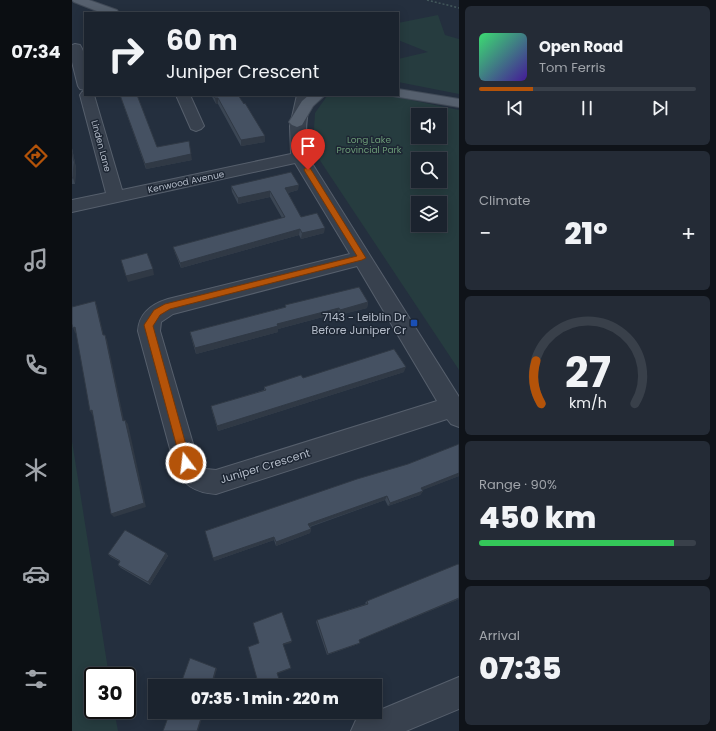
<!DOCTYPE html>
<html lang="en">
<head>
<meta charset="utf-8">
<style>
	body { margin:0; font-family:Poppins,sans-serif; background:#242b36; color:#f1f3f6; height:100vh; display:flex; flex-direction:column; font-size:15px; white-space:nowrap }
	* { box-sizing:border-box; margin:0 }
	p { font-size:13px; color:#a0a4aa }
	.icon { flex:none; width:22px; height:22px; fill:none; stroke:currentColor; stroke-width:2; stroke-linecap:round; stroke-linejoin:round }
	.map { position:relative; flex:1; overflow:hidden }
	.side { display:flex; flex-direction:column; gap:6px; padding:6px; background:#0f1319; width:257px }
	.side>* { flex:none }
	.banner { position:absolute; left:12px; top:12px; width:315px; height:84px; border-radius:0px; box-shadow:0 2px 10px #0003,0 0 0 1px #39404a; background:#1b232e; color:#f1f3f6; overflow:hidden }
	.tools { position:absolute; left:339px; top:108px; display:grid; gap:8px }
	.tools a { display:grid; place-items:center; width:36px; height:36px; border-radius:0px; background:#1b232e; box-shadow:0 2px 10px #0003,0 0 0 1px #39404a; font-size:20px }
	.speed { position:absolute; left:12px; top:667px; display:flex; gap:8px; font-size:20px; font-weight:700; text-align:center }
	.speed>* { display:grid; place-content:center; width:52px; height:52px; border-radius:50%; background:#1b232e; box-shadow:0 2px 10px #0003,0 0 0 1px #39404a; line-height:1 }
	.speed .limit { border:2px solid #111; border-radius:6px; background:#fff; color:#111 }
	.pin { position:absolute; display:grid; place-items:center; width:34px; height:34px; color:#fff; margin:-41px -17px; border-radius:50% 50% 50% 0; rotate:-45deg; box-shadow:0 0 4px #0007 }
	.pin .icon { rotate:45deg }
	.me { position:absolute; width:44px; margin:-22px; rotate:345deg; stroke-linejoin:round; filter:drop-shadow(0 0 3px #0008) }
	.turn { display:flex; align-items:center; gap:14px; height:84px; padding:0 16px; font-size:18px }
	.turn .icon { width:52px; height:52px; stroke-width:2.5 }
	.turn b { display:block; font-size:28px; line-height:34px }
	.big { font-size:30px; font-weight:800; line-height:1.1 }
	.side .card { flex:1; display:flex; flex-direction:column; justify-content:center; gap:6px; min-width:0; padding:0 14px; border-radius:6px; background:#242b36 }
	.side .dial { align-items:center; gap:0 }
	.dial svg { height:104px; overflow:visible; fill:none; stroke:#39404a; stroke-width:7; stroke-linecap:round; text-anchor:middle }
	.dial text { fill:#f1f3f6; stroke:none }
	.song { display:flex; align-items:center; gap:12px }
	.cover { width:48px; height:48px; border-radius:6px; background:linear-gradient(135deg,hsl(140 70% 55%),hsl(260 70% 35%)) }
	.played { height:4px; border-radius:2px; background:linear-gradient(90deg,#b45309 25%,#39404a 25%) }
	.keys { display:flex; justify-content:space-around; direction:ltr }
	.heat { display:flex; justify-content:space-between; align-items:center; font-size:22px; direction:ltr }
	.charge { height:6px; border-radius:3px; background:linear-gradient(90deg,#34c759 90%,#39404a 0) }
	.trip { position:absolute; left:76px; top:679px; width:234px; height:40px; border-radius:0px; background:#1b232e; box-shadow:0 2px 10px #0003,0 0 0 1px #39404a; font-weight:800; line-height:40px; text-align:center }
	main { display:flex; flex:1; min-height:0 }
	.menu { display:flex; flex-direction:column; width:72px; justify-content:space-around; align-items:center; background:#0b0e12; color:#a0a4aa }
	.menu .icon { width:28px; height:28px }
	.menu .on { color:#b45309 }
	.menu b { font-size:18px; color:#f1f3f6 }
	.map>svg:first-child { display:block }
	.green { fill:#263c3f; fill-rule:evenodd }
	.lines { fill:none; stroke-linecap:round; stroke-linejoin:round }
	.minor-casing { stroke:#565f6c; stroke-width:2 }
	.major-casing { stroke:#414a57; stroke-width:2 }
	.path { stroke:#44595c; stroke-width:1.5; stroke-dasharray:2 2; stroke-linecap:butt }
	.minor { fill:#38414e; fill-rule:evenodd }
	.major { fill:#56606e; fill-rule:evenodd }
	.wall { fill:#3b4654 }
	.shaded-wall { fill:#303945 }
	.building { fill:#455162; stroke:#303945 }
	.route { fill:#b45309; stroke:#753606 }
	.transit-dot { fill:#1a4fb4; stroke:#1d2633; stroke-width:1.5 }
	.labels { text-anchor:middle; stroke-width:3; stroke-linejoin:round; paint-order:stroke }
	.far-park-label { font-size:9px; fill:#6b9a76; stroke:#1d2633 }
	.far-street-label { font-size:9px; fill:#b4bcc9; stroke:#1d2633 }
	.poi-label { font-size:11px; fill:#b4bcc9; stroke:#1d2633; text-anchor:end }
	.street-label { font-size:11px; fill:#b4bcc9; stroke:#1d2633 }
</style>
</head>
<body>
<main>
<nav class="menu">
<b>07:34</b>
<svg class="icon on" aria-label="directions" viewBox="0 0 24 24"><path d="M12 3l9 9-9 9-9-9zM9 14v-3h6M13 9l2 2-2 2"/></svg>
<svg class="icon" aria-label="music" viewBox="0 0 24 24"><path d="M9 18V5l10-2v13"/><circle cx="6" cy="18" r="3"/><circle cx="16" cy="16" r="3"/></svg>
<svg class="icon" aria-label="phone" viewBox="0 0 24 24"><path d="M5 4h4l2 5-3 2q2 4 5 5l2-3 5 2v4C11 20 4 13 5 4z"/></svg>
<svg class="icon" aria-label="climate" viewBox="0 0 24 24"><path d="M12 3v18M4 7l16 10M4 17L20 7"/></svg>
<svg class="icon" aria-label="car" viewBox="0 0 24 24"><path d="M5 17H2v-5l4-1 3-4h7l3 4 3 1v5h-3M9 17h6M6 11h13"/><circle cx="7" cy="17" r="2"/><circle cx="17" cy="17" r="2"/></svg>
<svg class="icon" aria-label="filters" viewBox="0 0 24 24"><path d="M4 7h16M4 17h16"/><circle cx="9" cy="7" r="2"/><circle cx="15" cy="17" r="2"/></svg>
</nav>
<div class="map">
<svg width="387" height="731" viewBox="0 0 387 731">
	<rect width="100%" height="100%" fill="#242f3e"/>
	<path class="green" d="M366 15 373 35 387 39V94L326 82V59L356 52 326 40V23Z
		M258 95H315L387 110V370L245 156 241 145 243 113 255 96ZM346 115H368V137H346ZM346 159H368V181H346ZM346 203H368V225H346Z
		M0 441 37 676H21V710H42L46 731H0Z"/>
	<g class="lines">
		<defs>
			<path id="minor" d="M3 44 8 45C16 57 13 76 13 90L8 89 6 86 0 62V45Z
				M13 91V95H22L50 190 219 154 218 126 225 95H239C234 116 232 135 236 157L387 397V427L379 424 375 419 144 494C125 493 110 485 103 467L66 331C67 313 80 304 96 299L278 254 223 163 0 212V200L34 193 8 95 10 92ZM285 266 365 401 144 470 134 469 126 461 88 331 89 322 101 314Z
				M104 95H118L132 126 129 129 124 131 119 129Z
				M387 677V709L334 731H279L284 720Z"/>
			<path id="major" d="M0 0H17L45 10 47 13H30L2 2Z
				M326 89 387 99V107L321 96 320 95H326Z
				M237 95H253L241 106 230 125 225 127 220 125 217 122 230 101Z"/>
		</defs>
		<use href="#minor" class="minor-casing"/>
		<use href="#major" class="major-casing"/>
		<path class="path" d="M355 0 387 8"/>
		<use href="#minor" class="minor"/>
		<use href="#major" class="major"/>
	</g>
	<path class="wall" d="M48 95H65L85 147 120 160 74 169Z
		M139 95H166L193 142 169 146 146 104H144Z
		M0 148 4 168 3 184H0Z
		M159 186 226 190 216 193 229 217 252 233 229 239 227 235 109 268 103 253 101 247 210 218 198 197 166 204 160 192Z
		M296 302 295 308 267 315 266 313 206 329V332L124 354 119 337 118 332 213 307V305Z
		M332 372 146 431 140 411 139 406 192 390V387L231 378Z
		M387 444V476L350 490 351 491 348 495 316 506 313 500 238 527 239 529 238 533 204 546 202 540 142 561 336 464Z
		M94 553 96 556 78 585 49 568 46 565 48 562 39 557 36 554Z
		M387 599 287 640 286 644 255 655 244 622 245 620 294 604 293 603 295 601Z"/>
	<path class="shaded-wall" d="M143 98H146V104H144Z
		M193 136V142L169 146V140Z
		M0 148 4 168 3 184 1 178Z
		M119 154 120 160 74 169 73 164Z
		M227 185 226 190 212 194 213 188Z
		M198 191V197L166 204V198Z
		M253 228 252 233 229 239 230 233Z
		M228 229 227 235 109 268 108 263Z
		M81 269 82 275 56 282 54 276Z
		M23 301 25 306 33 341 31 335Z
		M296 302 295 308 267 315 268 310Z
		M267 308 266 313 206 329V332L124 354 123 348 205 324Z
		M3 327 6 333H3L1 328Z
		M33 335 35 340 53 425 51 421Z
		M334 367 332 372 146 431 145 426Z
		M20 410 23 415 21 416 18 411Z
		M53 420 56 424 74 507 42 517 39 514Z
		M387 473V476L346 492 349 488Z
		M351 491 348 495 316 506 318 503Z
		M315 496 313 500 236 527V524Z
		M239 529 238 533 204 546V542Z
		M202 537V540L142 561 141 558Z
		M94 553 96 556 78 585 76 582Z
		M387 598V599L285 641 287 640Z
		M220 641 219 643 211 645V644Z
		M288 643 286 644 255 655 256 654Z
		M144 668 145 669 140 686H139Z
		M219 668 218 669 205 674V673Z
		M207 679V680L192 686H190Z
		M131 712H132L126 731H125Z"/>
	<path class="building" d="M48 95H65L85 147 117 141 119 154 73 164Z
		M141 95H166L172 104 173 103 193 136 169 140 146 98H143Z
		M0 152 2 162 1 178H0Z
		M219 172 227 185 213 188 229 217 245 213 253 228 230 233 228 229 108 263 101 247 213 217 198 191 166 198 159 186Z
		M75 253 81 269 54 276 49 260Z
		M287 287 296 302 268 310 267 308 205 324 206 326 123 348 118 332 214 307 213 305Z
		M23 301 31 335H33L51 421 53 420 72 503 39 514 20 410 18 411 3 327 1 328 0 324V307Z
		M322 349 334 367 145 426 139 406 194 390 192 387 229 375 231 378Z
		M387 444V473L349 488 351 491 318 503 315 496 236 524 239 529 204 542 202 537 141 558 133 531 285 479 336 464Z
		M53 530 94 553 76 582 46 565 48 561 36 554Z
		M386 564 387 565V598L287 640 288 643 256 654 245 620 296 604 295 601Z
		M210 612 220 641 211 644 219 668 205 673 207 679 190 686H187L176 647 187 643 181 623Z
		M118 658 144 668 139 686H108Z
		M98 712 99 713 100 712H131L125 731H91Z"/>
	<path class="route" d="M233 168H238L294 258 290 260 98 309 88 315 81 326 119 463 117 466 114 468 110 466 72 325 82 310 93 304 285 256 232 170Z"/>
	<rect class="transit-dot" x="338" y="319" width="8" height="8" rx="2"/>
	<g class="labels">
		<g class="far-park-label">
			<text x="297" y="143">Long Lake<tspan x="297" dy="10">Provincial Park</tspan></text>
		</g>
		<g class="far-street-label">
			<text transform="translate(29 146) rotate(75)" y="3">Linden Lane</text>
			<text transform="translate(114 182) rotate(-12)" y="3">Kenwood Avenue</text>
		</g>
		<g class="poi-label">
			<text x="334" y="321">7143 - Leiblin Dr<tspan x="334" dy="13">Before Juniper Cr</tspan></text>
		</g>
		<g class="street-label">
			<text transform="translate(193 466) rotate(-17)" y="4">Juniper Crescent</text>
		</g>
	</g>
</svg>
<div class="tools">
<a><svg class="icon" aria-label="sound" viewBox="0 0 24 24"><path d="M4 9h4l5-4v14l-5-4H4zM17 9q2 3 0 6"/></svg></a>
<a><svg class="icon" aria-label="search" viewBox="0 0 24 24"><circle cx="10" cy="10" r="6"/><path d="M15 15l6 6"/></svg></a>
<a><svg class="icon" aria-label="layers" viewBox="0 0 24 24"><path d="M12 4l9 5-9 5-9-5zM3 14l9 5 9-5"/></svg></a>
</div>
<div class="speed"><div class="limit">30</div></div>
<div class="pin" style="left:236px;top:170px;background:#d93025"><svg class="icon" aria-label="arrive" viewBox="0 0 24 24"><path d="M6 21V4h12l-3 4 3 4H6"/></svg></div>
<svg class="me" style="left:114px;top:463px" viewBox="-20 -20 40 40"><circle r="17" fill="#b45309" stroke="#fff" stroke-width="3"/><path d="M0-11L8 9 0 5-8 9z" fill="#fff"/></svg>
<div class="trip">07:35 · 1 min · 220 m</div>
<div class="banner">
<div class="turn"><svg class="icon" aria-label="right" viewBox="0 0 24 24"><path d="M7 20v-9h11M14 6l5 5-5 5"/></svg><div><b>60 m</b>Juniper Crescent</div></div>
</div>
</div>
<section class="side">
<div class="card">
<div class="song"><i class="cover"></i><div><b>Open Road</b><p>Tom Ferris</p></div></div>
<div class="played"></div>
<div class="keys"><svg class="icon" aria-label="previous" viewBox="0 0 24 24"><path d="M18 5L8 12l10 7zM5 5v14"/></svg><svg class="icon" aria-label="pause" viewBox="0 0 24 24"><path d="M8 5v14M16 5v14"/></svg><svg class="icon" aria-label="next" viewBox="0 0 24 24"><path d="M6 5l10 7-10 7zM19 5v14"/></svg></div>
</div>
<div class="card"><p>Climate</p>
<div class="heat"><a>−</a><b class="big">21°</b><a>+</a></div>
</div>
<div class="card dial"><svg viewBox="0 0 100 80">
<path d="M14 69A42 42 0 1 1 86 69"/>
<path d="M14 69A42 42 0 0 1 10 36" stroke="#b45309"/>
<text x="50" y="56" font-size="32" font-weight="700">27</text>
<text x="50" y="72" font-size="11">km/h</text>
</svg></div>
<div class="card"><p>Range · 90%</p><b class="big">450 km</b><div class="charge"></div></div>
<div class="card"><p>Arrival</p><b class="big">07:35</b></div>
</section>
</main>
</body>
</html>
